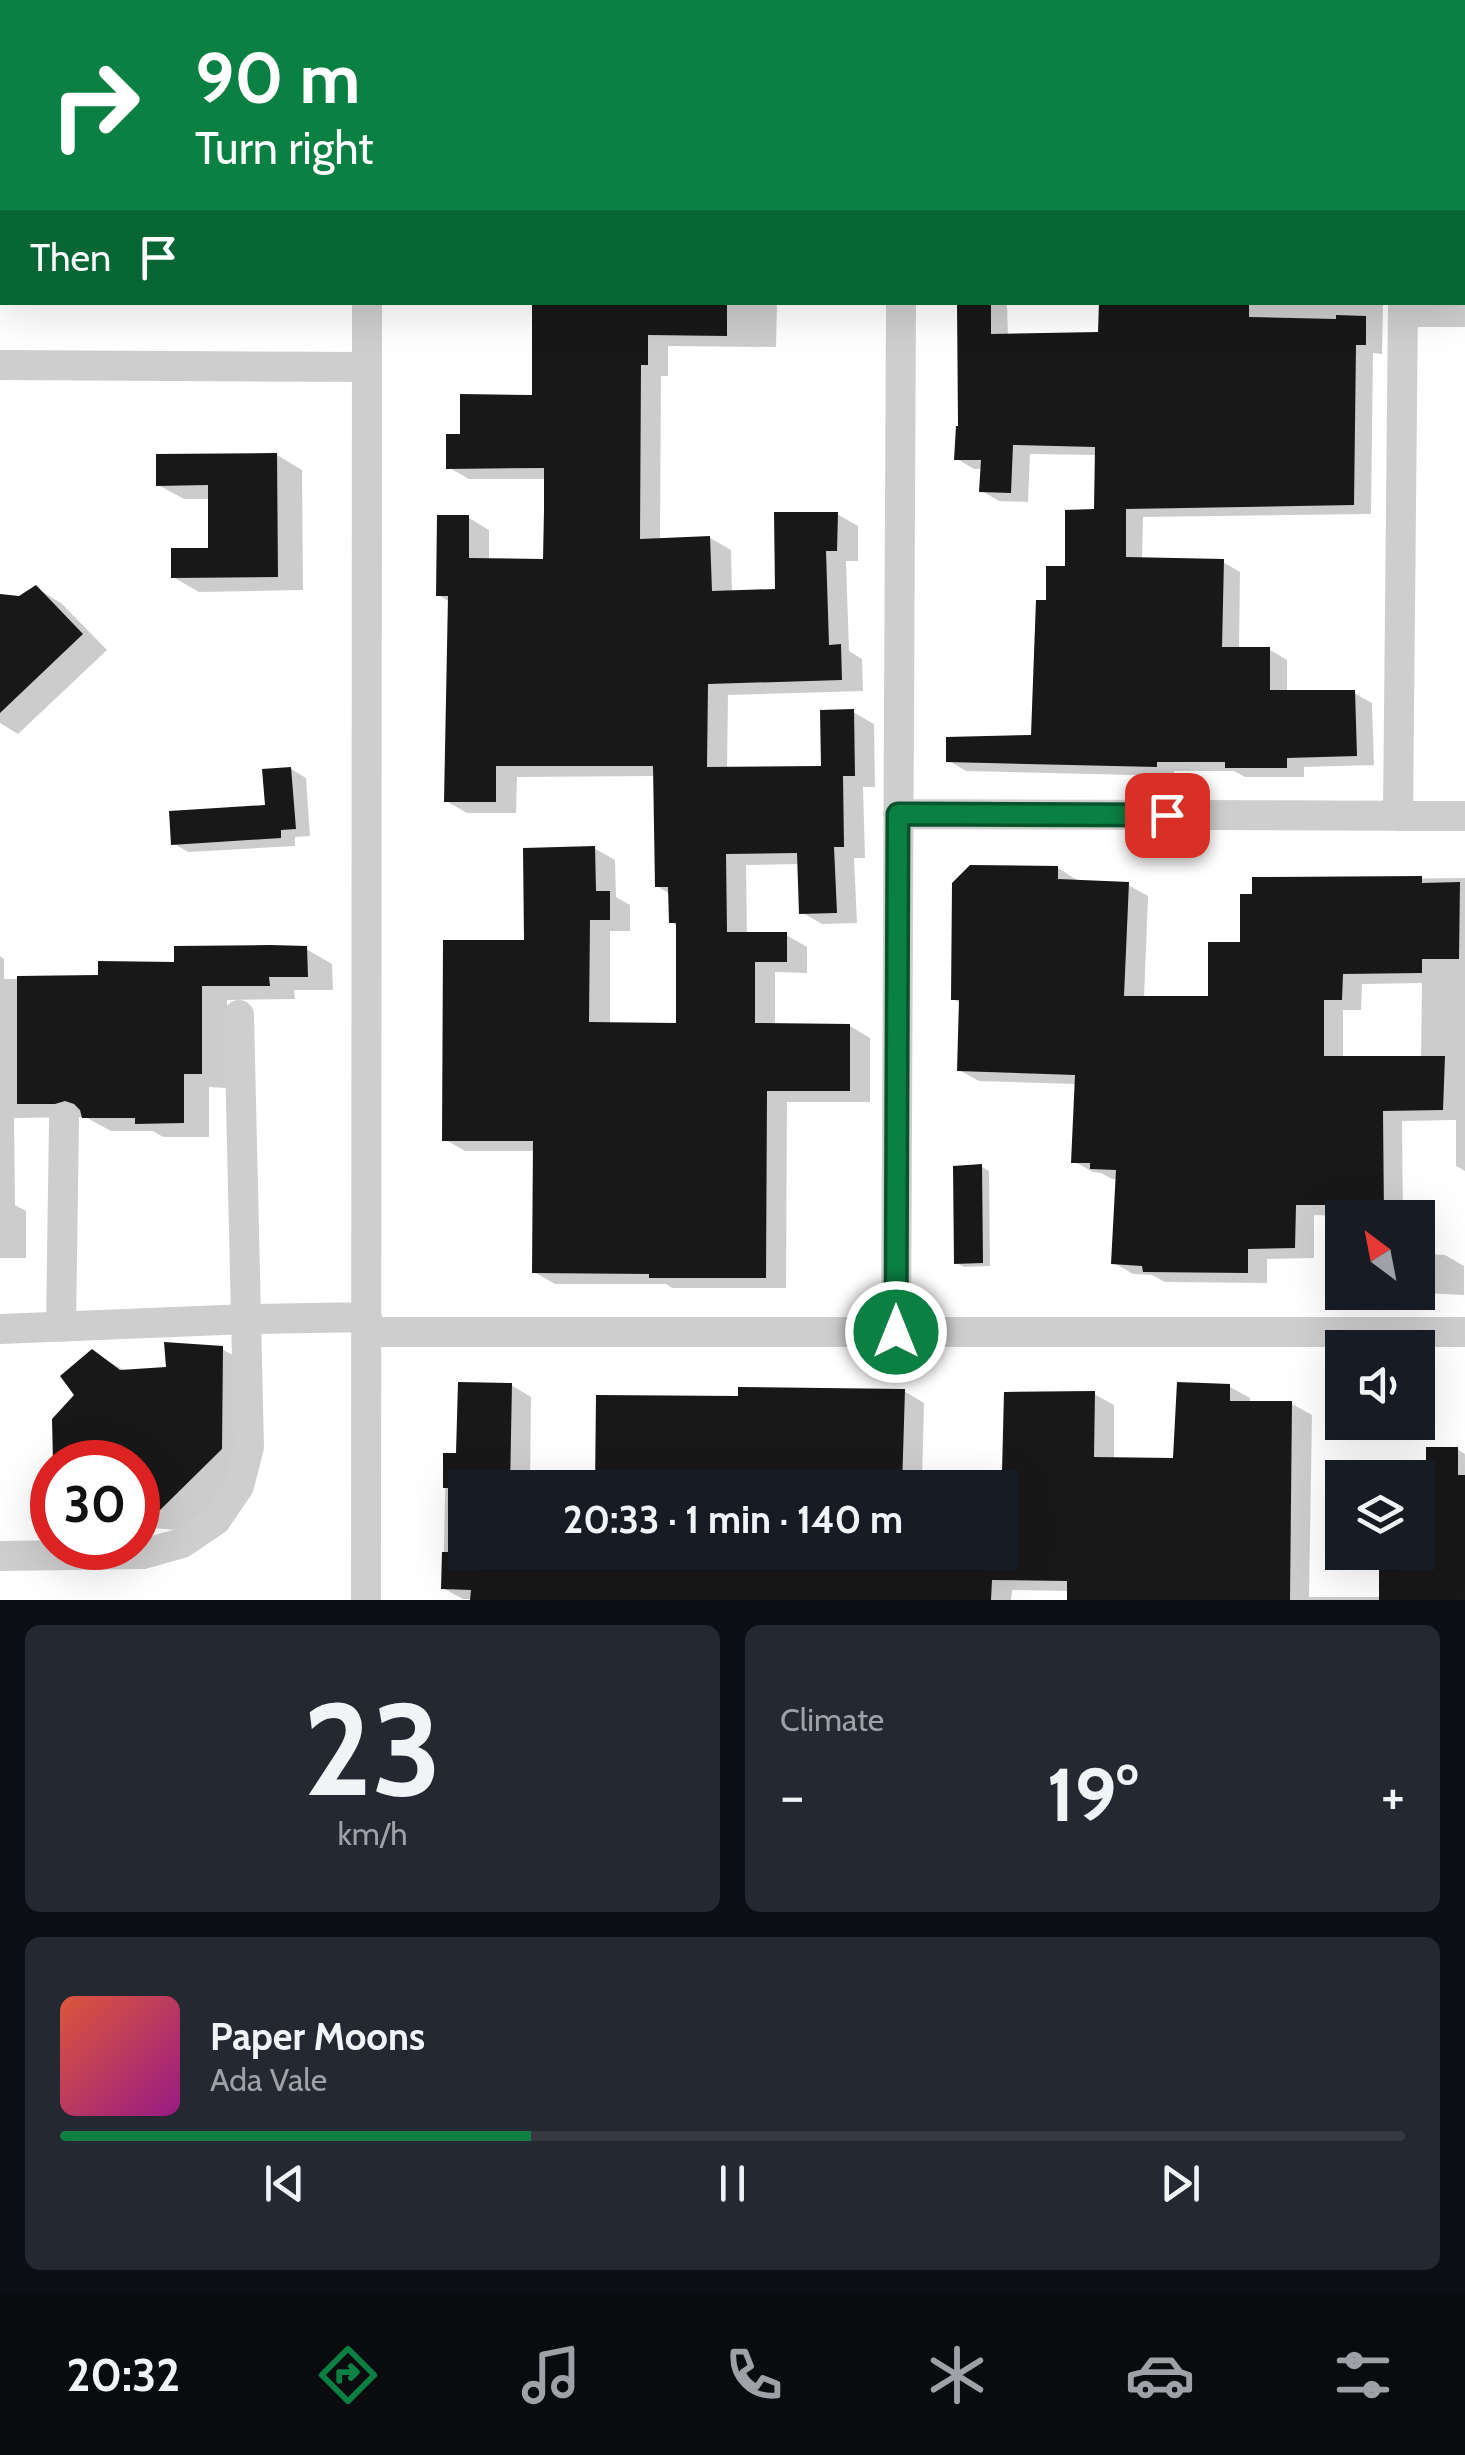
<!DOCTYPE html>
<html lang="en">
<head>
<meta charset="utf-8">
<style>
	body { margin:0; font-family:Cabin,sans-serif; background:#242831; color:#f1f3f6; height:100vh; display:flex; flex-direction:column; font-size:38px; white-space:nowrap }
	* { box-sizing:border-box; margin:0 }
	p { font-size:32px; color:#9ea1a6 }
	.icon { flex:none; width:55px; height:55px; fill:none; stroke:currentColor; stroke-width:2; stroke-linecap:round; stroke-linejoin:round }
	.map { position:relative; height:1600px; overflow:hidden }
	.side { display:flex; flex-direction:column; gap:25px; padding:25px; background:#0d0f14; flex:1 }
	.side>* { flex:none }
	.top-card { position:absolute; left:0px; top:0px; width:1465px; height:305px; box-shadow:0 10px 40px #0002; background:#0b8043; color:#fff; overflow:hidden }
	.needle { width:65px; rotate:328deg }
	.controls { position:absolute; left:1325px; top:1200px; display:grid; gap:20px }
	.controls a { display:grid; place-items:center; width:110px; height:110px; border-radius:0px; background:#171b24; box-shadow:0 10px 40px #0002; font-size:50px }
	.speed { position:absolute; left:30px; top:1440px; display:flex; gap:20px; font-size:50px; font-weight:700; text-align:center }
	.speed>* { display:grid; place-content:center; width:130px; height:130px; border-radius:50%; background:#171b24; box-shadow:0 10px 40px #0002; line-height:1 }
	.speed .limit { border:15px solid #d22; background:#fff; color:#111 }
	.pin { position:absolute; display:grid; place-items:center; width:85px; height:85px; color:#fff; margin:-42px; border-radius:20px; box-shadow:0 5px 15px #0006 }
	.me { position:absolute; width:110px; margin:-55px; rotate:0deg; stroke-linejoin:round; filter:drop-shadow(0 0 8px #0008) }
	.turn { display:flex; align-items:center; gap:35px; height:210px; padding:0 30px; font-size:45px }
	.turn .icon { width:130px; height:130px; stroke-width:2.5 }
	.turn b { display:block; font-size:70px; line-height:85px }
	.then { display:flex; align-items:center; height:95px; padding:0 30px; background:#0003; gap:20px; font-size:38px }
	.big { font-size:75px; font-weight:800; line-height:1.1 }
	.side .widget { flex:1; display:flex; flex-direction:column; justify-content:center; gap:15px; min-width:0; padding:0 35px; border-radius:15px; background:#242831 }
	.side .dial { align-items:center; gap:0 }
	.dial b { font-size:130px; line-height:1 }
	.song { display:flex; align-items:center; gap:30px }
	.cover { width:120px; height:120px; border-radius:15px; background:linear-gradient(135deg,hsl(10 70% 55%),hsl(310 70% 35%)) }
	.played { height:10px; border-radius:5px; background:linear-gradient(90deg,#0b8043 35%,#363941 35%) }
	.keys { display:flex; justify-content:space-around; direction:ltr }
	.heat { display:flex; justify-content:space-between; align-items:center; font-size:55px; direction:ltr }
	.side .tiles { flex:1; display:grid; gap:25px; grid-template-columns:1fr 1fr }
	.widget:last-child { grid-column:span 2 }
	.trip { position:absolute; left:448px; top:1470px; width:570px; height:100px; border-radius:0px; background:#171b24; box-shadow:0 10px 40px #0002; font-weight:800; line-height:100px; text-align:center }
	.tab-bar { display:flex; height:160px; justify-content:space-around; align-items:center; background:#090b0e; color:#9ea1a6 }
	.tab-bar .icon { width:70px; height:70px }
	.tab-bar .on { color:#0b8043 }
	.tab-bar b { font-size:45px; color:#f1f3f6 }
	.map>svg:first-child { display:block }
	.shadow { fill:#0003; fill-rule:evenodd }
	.building { fill:#181818 }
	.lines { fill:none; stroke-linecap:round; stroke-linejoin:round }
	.minor { stroke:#cecece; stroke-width:30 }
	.route-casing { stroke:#07532c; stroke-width:25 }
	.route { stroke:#0b8043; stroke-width:18 }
</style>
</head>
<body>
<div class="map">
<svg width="1465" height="1600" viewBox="0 0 1465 1600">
	<rect width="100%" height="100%" fill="#fff"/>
	<path class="shadow" d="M30 0H74L77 2H28Z
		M131 0H326V2H134Z
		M445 0H861V2H444Z
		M1116 0H1293V2H1116Z
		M2 25V216H0V27Z
		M535 302H806L777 304 776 347 668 346V376H661L660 540 710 538 731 550 732 593 777 592 837 514 858 526V561H846L849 651 862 659 863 691 728 695 727 770 823 768 853 712 874 724 875 787H863L865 858H854L857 923 822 924 801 912 800 864 746 865 747 935H786L807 947V973L775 972V1026H850L870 1038V1102H787L786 1288H672L666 1284H555L534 1272 535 1151H465L444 1139 527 943 594 848 615 860 616 897 630 905V931H610V1025L678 1026V926L671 922 670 894 657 886 656 776 517 777 516 813H467L446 801 450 602 439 595 469 518 489 530V561L546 562V479H469L448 467 462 437 534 398Z
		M959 302H1003L1007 306 1008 336 1101 335V302H1383L1382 354 1373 353 1371 514 1143 517 1142 560 1223 562 1240 572 1239 650H1270L1287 660V692L1354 693 1372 703 1374 765 1304 767V777H1245L1234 771H1174V776L966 771 949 761 1034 738 1049 602 1096 512 1097 455 1030 454 1028 502 999 501 982 491 983 469H974L957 459 961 428Z
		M277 455 302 470 303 590 199 592 173 577 211 550V499H184L158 485Z
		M36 588 61 603 107 650 18 734 0 723V597L20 599Z
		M291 769 306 778 310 836 295 837V846L188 852 173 843 268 808Z
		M1058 868 1077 880V883L1128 885 1148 896 1144 998H1210L1242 945 1255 897 1254 880 1465 878V1171L1456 1166V1120L1402 1121 1403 1218 1314 1215V1258L1267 1259V1283L1165 1282 1152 1275 1133 1274 1114 1263 1118 1179H1112L1101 1173 1093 1172 1073 1161 1077 1084 979 1081 959 1070 962 1004 953 999ZM1422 983 1421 1059H1343V1010H1361L1362 984Z
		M306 949 332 964 333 990H294L295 999 227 1000V1088L209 1087V1137H163L153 1131H111L85 1117 14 1118 15 1205 26 1211V1258H0V956L4 959V979L101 978 177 964Z
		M982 1167 989 1171 990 1266 964 1267 956 1263Z
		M1418 1224 1429 1231V1254L1445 1255 1464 1266V1295L1403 1292H1418Z
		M222 1349 256 1368 255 1469 191 1531 138 1527V1462H55L54 1420 77 1395 93 1352 127 1372 168 1370Z
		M511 1385 531 1397 530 1488H465V1552H556V1571L596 1572V1552H1000V1488H597L741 1399 904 1391 924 1403 922 1482H1004L1094 1394 1114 1405V1460H1175L1230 1387 1250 1398V1403L1292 1404 1312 1415 1309 1597H1381L1418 1552V1488L1428 1489 1457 1449 1465 1454V1600H1069V1591L1012 1590 1011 1600 463 1599 443 1588 446 1455H459Z"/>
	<path class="building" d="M532 302H727V336L648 335V365H641L640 539 710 536 712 591 775 589 774 512H838L837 551H826L829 645 841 644 842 680 708 684 707 767 821 766 820 710 854 709 855 776H843L844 847H834L837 913 799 914 797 853 726 854 727 932H787V962H755V1023L850 1024V1091H767L766 1278H649V1274L532 1273 533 1141H442L443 940H524L523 848 595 846 596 891H610V920H590L589 1022 676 1023V923H669L668 887H655L653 766H496V802H444L448 596H436L437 515H469V558L543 559 544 510V468L446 469V434H460V394L532 395Z
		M957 302H991V334L1098 332 1099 302H1249V317L1336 319V315L1366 316V345H1356L1354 505 1126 509V557L1224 559 1222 647H1270V690H1355L1357 756 1287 758V768H1225V762H1157V767L946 762V737L1031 735 1036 600H1046V566H1065V510L1094 509 1095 447 1013 445 1011 493 979 492 981 460H954L956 426H958Z
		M277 453 278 577 171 578V548H208V485L156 486V454Z
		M36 585 83 634 0 713V594L19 596Z
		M291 767 296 829 281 830V838L171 845 169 811 265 805 262 769Z
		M970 865 1058 866V879L1129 882 1124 996H1208V942H1240V894H1252V877L1422 876V883L1460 882 1459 959H1422V973L1343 974 1342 1000H1324V1056H1445L1443 1110 1383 1111 1384 1218H1354V1205H1296L1295 1248 1248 1249V1273L1143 1272 1142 1266 1111 1264 1116 1170 1090 1169V1163H1071L1075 1075 957 1071 959 1000H951L952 883Z
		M270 945 307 946 308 977H269L270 986H202V1074H184V1123L135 1124V1118H82L80 1110 74 1104 65 1101 55 1104H17V976L98 975V961L174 962V946Z
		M982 1164 983 1263 954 1264 953 1166Z
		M164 1342 223 1346 222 1449 157 1513 138 1512V1462H53L52 1419 74 1395 60 1376 92 1349 120 1370 166 1367Z
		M458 1382 512 1383 510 1488H443V1453H456Z
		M1177 1382 1230 1384V1401H1292L1290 1600H1067V1581L992 1580 991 1600H470L471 1590 441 1589 442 1552H536V1568L594 1569V1552H888L889 1561 941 1562V1552H1000L1004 1392 1095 1391 1094 1457 1173 1458Z
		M738 1387 905 1389 902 1488H595L596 1395 738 1396Z
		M1426 1447H1458V1475H1465V1600H1379V1552H1418V1486H1426Z"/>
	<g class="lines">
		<path class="minor" d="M366 0V2
			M1402 0V2
			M903 2V0
			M1403 312H1465
			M0 365 367 367
			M898 814 1465 816
			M1398 816 1403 302
			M61 1327 64 1120
			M0 1329 248 1319 367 1317
			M367 1332H1465
			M896 1332 901 302
			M0 1556 143 1554 182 1543 216 1520 239 1486 249 1447 239 1015
			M366 1600 367 302"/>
	</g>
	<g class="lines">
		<defs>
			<path id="route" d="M896 1332 898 814 1167 815"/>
		</defs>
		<use href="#route" class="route-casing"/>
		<use href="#route" class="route"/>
	</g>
</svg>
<div class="controls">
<a><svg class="needle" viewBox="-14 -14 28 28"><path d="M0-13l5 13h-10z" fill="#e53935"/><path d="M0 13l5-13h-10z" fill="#9ea1a6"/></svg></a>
<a><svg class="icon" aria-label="sound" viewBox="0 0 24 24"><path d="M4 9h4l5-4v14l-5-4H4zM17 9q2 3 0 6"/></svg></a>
<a><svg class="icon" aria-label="layers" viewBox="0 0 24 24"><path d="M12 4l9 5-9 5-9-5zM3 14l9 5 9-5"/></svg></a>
</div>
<div class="speed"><div class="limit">30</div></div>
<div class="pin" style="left:1167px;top:815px;background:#d93025"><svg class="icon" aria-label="arrive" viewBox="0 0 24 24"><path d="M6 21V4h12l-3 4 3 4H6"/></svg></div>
<svg class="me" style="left:896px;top:1332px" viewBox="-20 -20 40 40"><circle r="17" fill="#0b8043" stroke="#fff" stroke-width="3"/><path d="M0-11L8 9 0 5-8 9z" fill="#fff"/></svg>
<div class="trip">20:33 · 1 min · 140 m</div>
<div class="top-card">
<div class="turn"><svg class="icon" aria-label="right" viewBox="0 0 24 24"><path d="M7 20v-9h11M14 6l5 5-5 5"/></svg><div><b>90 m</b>Turn right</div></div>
<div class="then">Then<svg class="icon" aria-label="arrive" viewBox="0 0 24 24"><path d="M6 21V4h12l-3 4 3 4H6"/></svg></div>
</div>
</div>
<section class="side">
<div class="tiles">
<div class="widget dial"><b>23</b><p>km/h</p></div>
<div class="widget"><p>Climate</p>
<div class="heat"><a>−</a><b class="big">19°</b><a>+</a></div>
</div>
<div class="widget">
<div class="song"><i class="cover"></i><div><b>Paper Moons</b><p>Ada Vale</p></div></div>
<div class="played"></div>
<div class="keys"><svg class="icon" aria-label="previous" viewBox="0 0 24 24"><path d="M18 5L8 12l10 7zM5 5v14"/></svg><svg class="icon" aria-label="pause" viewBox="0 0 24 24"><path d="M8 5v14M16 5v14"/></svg><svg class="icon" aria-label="next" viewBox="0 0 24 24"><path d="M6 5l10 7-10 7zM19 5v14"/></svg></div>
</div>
</div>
</section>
<nav class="tab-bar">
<b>20:32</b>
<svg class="icon on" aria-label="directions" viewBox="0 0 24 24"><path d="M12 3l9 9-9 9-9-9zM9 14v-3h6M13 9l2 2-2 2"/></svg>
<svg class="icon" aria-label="music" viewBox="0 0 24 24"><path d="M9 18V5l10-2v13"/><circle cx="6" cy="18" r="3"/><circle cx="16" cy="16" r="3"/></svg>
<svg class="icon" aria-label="phone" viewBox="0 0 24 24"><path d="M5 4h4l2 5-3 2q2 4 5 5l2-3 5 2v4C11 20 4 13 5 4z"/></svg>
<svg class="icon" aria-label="climate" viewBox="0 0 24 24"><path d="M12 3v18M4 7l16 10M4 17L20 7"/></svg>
<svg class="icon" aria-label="car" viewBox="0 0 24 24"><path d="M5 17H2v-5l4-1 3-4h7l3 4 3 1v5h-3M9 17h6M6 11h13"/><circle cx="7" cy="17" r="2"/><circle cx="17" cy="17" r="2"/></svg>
<svg class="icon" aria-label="filters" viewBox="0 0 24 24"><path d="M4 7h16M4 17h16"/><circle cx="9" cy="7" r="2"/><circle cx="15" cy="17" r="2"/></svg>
</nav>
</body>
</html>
